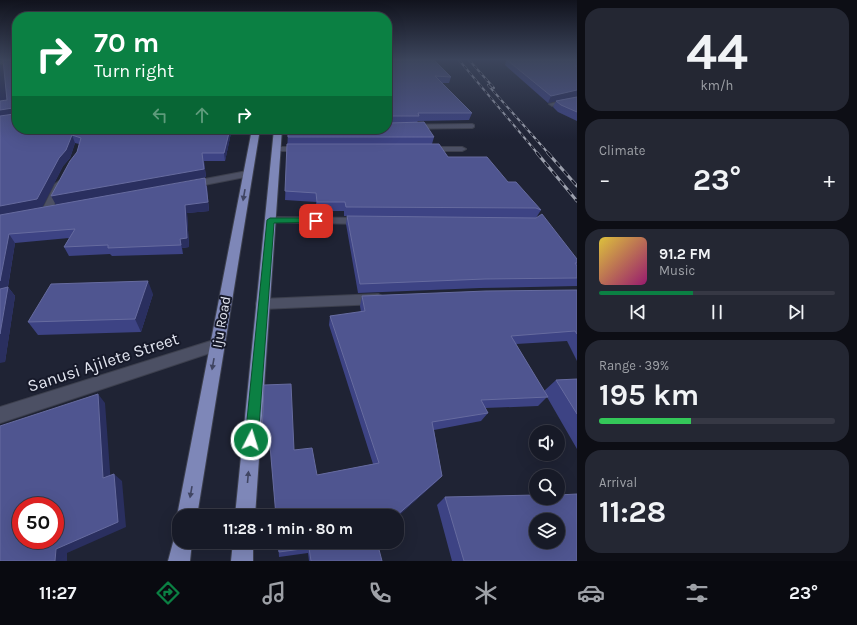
<!DOCTYPE html>
<html lang="en">
<head>
<meta charset="utf-8">
<style>
	body { margin:0; font-family:Karla,sans-serif; background:#242733; color:#f1f3f6; height:100vh; display:flex; flex-direction:column; font-size:15px; white-space:nowrap }
	* { box-sizing:border-box; margin:0 }
	p { font-size:13px; color:#9ea1a7 }
	.icon { flex:none; width:22px; height:22px; fill:none; stroke:currentColor; stroke-width:2; stroke-linecap:round; stroke-linejoin:round }
	.map { position:relative; flex:1; overflow:hidden }
	.drawer { display:flex; flex-direction:column; gap:8px; padding:8px; background:#0d0e15; width:280px }
	.drawer>* { flex:none }
	.guide { position:absolute; left:12px; top:12px; width:380px; height:122px; border-radius:16px; box-shadow:0 4px 16px #0002,0 0 0 1px #363844; background:#0b8043; color:#fff; overflow:hidden }
	.controls { position:absolute; left:529px; top:425px; display:grid; gap:8px }
	.controls a { display:grid; place-items:center; width:36px; height:36px; border-radius:50%; background:#171a27; box-shadow:0 4px 16px #0002,0 0 0 1px #363844; font-size:20px }
	.speed { position:absolute; left:12px; top:497px; display:flex; gap:8px; font-size:20px; font-weight:700; text-align:center }
	.speed>* { display:grid; place-content:center; width:52px; height:52px; border-radius:50%; background:#171a27; box-shadow:0 4px 16px #0002,0 0 0 1px #363844; line-height:1 }
	.speed .limit { border:6px solid #d22; background:#fff; color:#111 }
	.pin { position:absolute; display:grid; place-items:center; width:34px; height:34px; color:#fff; margin:-17px; border-radius:8px; box-shadow:0 2px 6px #0006 }
	.me { position:absolute; width:44px; margin:-22px; rotate:5deg; stroke-linejoin:round; filter:drop-shadow(0 0 3px #0008) }
	.turn { display:flex; align-items:center; gap:14px; height:84px; padding:0 16px; font-size:18px }
	.turn .icon { width:52px; height:52px; stroke-width:2.5 }
	.turn b { display:block; font-size:28px; line-height:34px }
	.lanes { display:flex; align-items:center; height:38px; padding:0 16px; background:#0003; justify-content:center; gap:20px; direction:ltr }
	.lanes .off { opacity:.35 }
	.big { font-size:30px; font-weight:700; line-height:1.1 }
	.drawer .card { flex:1; display:flex; flex-direction:column; justify-content:center; gap:6px; min-width:0; padding:0 14px; border-radius:16px; background:#242733 }
	.drawer .dial { align-items:center; gap:0 }
	.dial b { font-size:52px; line-height:1 }
	.song { display:flex; align-items:center; gap:12px }
	.cover { width:48px; height:48px; border-radius:6px; background:linear-gradient(135deg,hsl(50 70% 55%),hsl(320 70% 35%)) }
	.played { height:4px; border-radius:2px; background:linear-gradient(90deg,#0b8043 40%,#363844 40%) }
	.keys { display:flex; justify-content:space-around; direction:ltr }
	.heat { display:flex; justify-content:space-between; align-items:center; font-size:22px; direction:ltr }
	.charge { height:6px; border-radius:3px; background:linear-gradient(90deg,#34c759 39%,#363844 0) }
	.trip { position:absolute; left:172px; top:509px; width:232px; height:40px; border-radius:16px; background:#171a27; box-shadow:0 4px 16px #0002,0 0 0 1px #363844; font-weight:700; line-height:40px; text-align:center }
	.dock { display:flex; height:64px; justify-content:space-around; align-items:center; background:#090a10; color:#9ea1a7 }
	.dock .icon { width:28px; height:28px }
	.dock .current { color:#0b8043 }
	.dock b { font-size:18px; color:#f1f3f6 }
	main { display:flex; flex:1; min-height:0 }
	.map>svg:first-child { display:block }
	.green { fill:#272c5c }
	.lines { fill:none; stroke-linecap:round; stroke-linejoin:round }
	.minor-casing { stroke:#3d404e; stroke-width:2 }
	.major-casing { stroke:#3d404e; stroke-width:2 }
	.minor { fill:#4c5064; fill-rule:evenodd }
	.major { fill:#7e87b8; fill-rule:evenodd }
	.rail-far1-casing { stroke:#9b9fac; stroke-width:2 }
	.rail-casing { stroke:#9b9fac; stroke-width:3 }
	.rail-far1 { stroke:#161929; stroke-width:1.5; stroke-dasharray:4; stroke-linecap:butt }
	.rail { stroke:#161929; stroke-width:2; stroke-dasharray:6; stroke-linecap:butt }
	.wall { fill:#3d4384; fill-rule:evenodd }
	.shaded-wall { fill:#2a2f5f }
	.building { fill:#4f5590; stroke:#666b9f; fill-rule:evenodd }
	.oneway { fill:#404562 }
	.route { fill:#0b8043; stroke:#07532c }
	.labels { text-anchor:middle; stroke-width:4; stroke-linejoin:round; paint-order:stroke }
	.street-label { font-size:14px; fill:#e2e5f0; stroke:#161929 }
	.near-street-label { font-size:17px; fill:#e2e5f0; stroke:#161929 }
</style>
</head>
<body>
<main>
<div class="map">
<svg width="577" height="561" viewBox="0 0 577 561">
	<rect width="100%" height="100%" fill="#1f2334"/>
	<path class="green" d="M17 61V111L0 114V62Z"/>
	<g class="lines">
		<defs>
			<path id="minor" d="M17 60V62L0 64V62Z
				M577 97V101L552 106 549 104Z
				M472 124 474 125V127L472 128 387 129V125Z
				M274 147H303L307 149 303 151H274Z
				M423 147H462L466 149 462 151H423Z
				M247 171 251 174 250 176 189 188 185 185 189 182Z
				M59 181 63 184 51 212 49 214H43L41 212 55 184Z
				M271 217 362 218 367 221 362 224 267 222 266 220Z
				M378 294 382 296 384 299 382 302 378 304 262 309 257 307 256 304 257 301 262 299Z
				M217 339 222 341 224 345 222 349 0 423V407Z"/>
			<path id="major" d="M252 129H260L197 516H179V521L177 516Z
				M274 129H282L255 516H235Z
				M179 533V542H192L190 561H168L175 535Z
				M233 542H253V561H231Z"/>
		</defs>
		<use href="#minor" class="minor-casing"/>
		<use href="#major" class="major-casing"/>
		<use href="#minor" class="minor"/>
		<use href="#major" class="major"/>
		<defs>
			<path id="rail-far1" d="M459 60 538 154
				M469 60 494 88
				M488 85 549 154"/>
			<path id="rail" d="M537 153 577 201
				M548 153 577 186"/>
		</defs>
		<use href="#rail-far1" class="rail-far1-casing"/>
		<use href="#rail" class="rail-casing"/>
		<use href="#rail-far1" class="rail-far1"/>
		<use href="#rail" class="rail"/>
	</g>
	<path class="wall" d="M0 60H17L231 133 225 161H204L206 177 109 195 207 186 209 211 187 213 189 247 182 248 183 254 112 256 110 254 69 256 64 247 69 238 15 243 8 287 15 296 5 362 7 100 3 60ZM75 143 79 144 77 152 56 205 42 207 63 166 70 158Z
		M387 60 451 77 449 83H442L472 113 469 120 418 121 417 122 434 137 432 144 448 157 508 182 541 210 536 218 577 259V286L480 288 358 293 346 224 347 216H344V211H317L316 202 285 200 288 131H298ZM386 216 531 218H532Z
		M505 60H577V96L565 99 577 97V121L558 112 553 107 556 101 548 103 505 65 506 61Z
		M577 290V361L567 341 516 344 544 391 556 380 577 379V449L547 397 538 406 485 408 488 413 481 421 434 430 442 476 436 482 397 517V516H276L270 442H263L262 434 264 385 294 450 317 475 373 464 329 325 330 316 361 312 360 306 362 296Z
		M153 294 141 332 38 335 28 322Z
		M445 497 577 561H452L437 505Z
		M278 542 382 561H309L308 553 279 557Z"/>
	<path class="shaded-wall" d="M577 90V96L548 103 551 96Z
		M13 108 17 115 0 117V110Z
		M230 129H231V133L225 161 224 153Z
		M72 135 75 143 70 158 63 166 42 208 0 216V206L59 158Z
		M202 153 206 177 56 205 51 196Z
		M205 178 209 211 187 213 189 247 182 248 183 254 180 239 185 205Z
		M9 234 15 243 6 298 0 291V281Z
		M148 281 153 294 141 332 135 319Z
		M8 287 15 296 5 362 0 363V334Z
		M98 394 105 403 111 485 103 478Z
		M114 474 122 481 126 527 67 553V561H55L56 549Z
		M442 476 436 482 397 517V516H396Z"/>
	<path class="building" d="M3 60H17V129H230L224 153H202L204 169 51 196 70 161 77 152 81 138 72 135 66 150 59 158 37 199 0 206V116L14 114 15 109 13 108 0 110V101L7 100Z
		M387 60H434L451 77 435 76 472 113H418L419 116H388L387 117Z
		M507 60H577V66H575L577 67V90L551 96Z
		M577 97V112L561 105 556 101Z
		M387 118 389 123 424 122 434 137H288V131H298V129H387Z
		M287 144H439L448 157H487L508 182H516L541 210 536 208 346 207 345 202H317L316 193 285 191Z
		M205 178 208 202 185 205 187 238 180 239 181 245 108 248V245L64 247 75 229 9 234 0 281V215Z
		M542 214 577 259V263H575L577 266V278L485 279 360 284 347 216 536 218Z
		M148 281 135 319 28 322 51 284Z
		M8 287 0 334V289Z
		M577 290V334L575 331 511 336 548 397 481 400 488 413 432 422 442 476 396 516H276L269 434H262L264 385 291 384 294 450 312 448 317 475 379 463 330 316 365 311 362 296 486 291Z
		M577 379V414L556 380Z
		M98 394 103 478 114 474 118 522 56 549 55 561H0V426ZM21 506H55V540H21Z
		M577 494V561H464L445 497 536 495V498H558V495ZM536 520H558V542H536Z
		M278 542H377L382 561H311L309 548 279 552Z"/>
	<defs><path id="oneway-solid" d="M-6-.8H1V-3.2L6.5 0L1 3.2V.8H-6Z"/></defs>
	<g class="oneway">
		<use href="#oneway-solid" transform="translate(244 195) rotate(100)"/>
		<use href="#oneway-solid" transform="translate(213 364) rotate(100)"/>
		<use href="#oneway-solid" transform="translate(248 477) rotate(-85)"/>
		<use href="#oneway-solid" transform="translate(191 492) rotate(100)"/>
	</g>
	<linearGradient id="sky" x2="0" y2="1"><stop stop-color="#11131d"/><stop offset="0.43" stop-color="#3c455c"/><stop offset="1" stop-color="#3c455c" stop-opacity="0"/></linearGradient>
	<rect width="577" height="139" fill="url(#sky)"/>
	<path class="route" d="M316 218 320 221 319 222 274 223 258 440 256 445 251 447 247 445 245 440 267 220 270 218Z"/>
	<g class="labels">
		<g class="street-label">
			<text transform="translate(221 322) rotate(-80)" y="5">Iju Road</text>
		</g>
		<g class="near-street-label">
			<text transform="translate(103 362) rotate(-18)" y="6">Sanusi Ajilete Street</text>
		</g>
	</g>
</svg>
<div class="controls">
<a><svg class="icon" aria-label="sound" viewBox="0 0 24 24"><path d="M4 9h4l5-4v14l-5-4H4zM17 9q2 3 0 6"/></svg></a>
<a><svg class="icon" aria-label="search" viewBox="0 0 24 24"><circle cx="10" cy="10" r="6"/><path d="M15 15l6 6"/></svg></a>
<a><svg class="icon" aria-label="layers" viewBox="0 0 24 24"><path d="M12 4l9 5-9 5-9-5zM3 14l9 5 9-5"/></svg></a>
</div>
<div class="speed"><div class="limit">50</div></div>
<div class="pin" style="left:316px;top:221px;background:#d93025"><svg class="icon" aria-label="arrive" viewBox="0 0 24 24"><path d="M6 21V4h12l-3 4 3 4H6"/></svg></div>
<svg class="me" style="left:251px;top:440px" viewBox="-20 -20 40 40"><circle r="17" fill="#0b8043" stroke="#fff" stroke-width="3"/><path d="M0-11L8 9 0 5-8 9z" fill="#fff"/></svg>
<div class="trip">11:28 · 1 min · 80 m</div>
<div class="guide">
<div class="turn"><svg class="icon" aria-label="right" viewBox="0 0 24 24"><path d="M7 20v-9h11M14 6l5 5-5 5"/></svg><div><b>70 m</b>Turn right</div></div>
<div class="lanes"><svg class="icon off" aria-label="left" viewBox="0 0 24 24"><path d="M17 20v-9H6M10 6l-5 5 5 5"/></svg><svg class="icon off" aria-label="ahead" viewBox="0 0 24 24"><path d="M12 20V5M6 11l6-6 6 6"/></svg><svg class="icon" aria-label="right" viewBox="0 0 24 24"><path d="M7 20v-9h11M14 6l5 5-5 5"/></svg></div>
</div>
</div>
<section class="drawer">
<div class="card dial"><b>44</b><p>km/h</p></div>
<div class="card"><p>Climate</p>
<div class="heat"><a>−</a><b class="big">23°</b><a>+</a></div>
</div>
<div class="card">
<div class="song"><i class="cover"></i><div><b>91.2 FM</b><p>Music</p></div></div>
<div class="played"></div>
<div class="keys"><svg class="icon" aria-label="previous" viewBox="0 0 24 24"><path d="M18 5L8 12l10 7zM5 5v14"/></svg><svg class="icon" aria-label="pause" viewBox="0 0 24 24"><path d="M8 5v14M16 5v14"/></svg><svg class="icon" aria-label="next" viewBox="0 0 24 24"><path d="M6 5l10 7-10 7zM19 5v14"/></svg></div>
</div>
<div class="card"><p>Range · 39%</p><b class="big">195 km</b><div class="charge"></div></div>
<div class="card"><p>Arrival</p><b class="big">11:28</b></div>
</section>
</main>
<nav class="dock">
<b>11:27</b>
<svg class="icon current" aria-label="directions" viewBox="0 0 24 24"><path d="M12 3l9 9-9 9-9-9zM9 14v-3h6M13 9l2 2-2 2"/></svg>
<svg class="icon" aria-label="music" viewBox="0 0 24 24"><path d="M9 18V5l10-2v13"/><circle cx="6" cy="18" r="3"/><circle cx="16" cy="16" r="3"/></svg>
<svg class="icon" aria-label="phone" viewBox="0 0 24 24"><path d="M5 4h4l2 5-3 2q2 4 5 5l2-3 5 2v4C11 20 4 13 5 4z"/></svg>
<svg class="icon" aria-label="climate" viewBox="0 0 24 24"><path d="M12 3v18M4 7l16 10M4 17L20 7"/></svg>
<svg class="icon" aria-label="car" viewBox="0 0 24 24"><path d="M5 17H2v-5l4-1 3-4h7l3 4 3 1v5h-3M9 17h6M6 11h13"/><circle cx="7" cy="17" r="2"/><circle cx="17" cy="17" r="2"/></svg>
<svg class="icon" aria-label="filters" viewBox="0 0 24 24"><path d="M4 7h16M4 17h16"/><circle cx="9" cy="7" r="2"/><circle cx="15" cy="17" r="2"/></svg>
<b>23°</b>
</nav>
</body>
</html>
